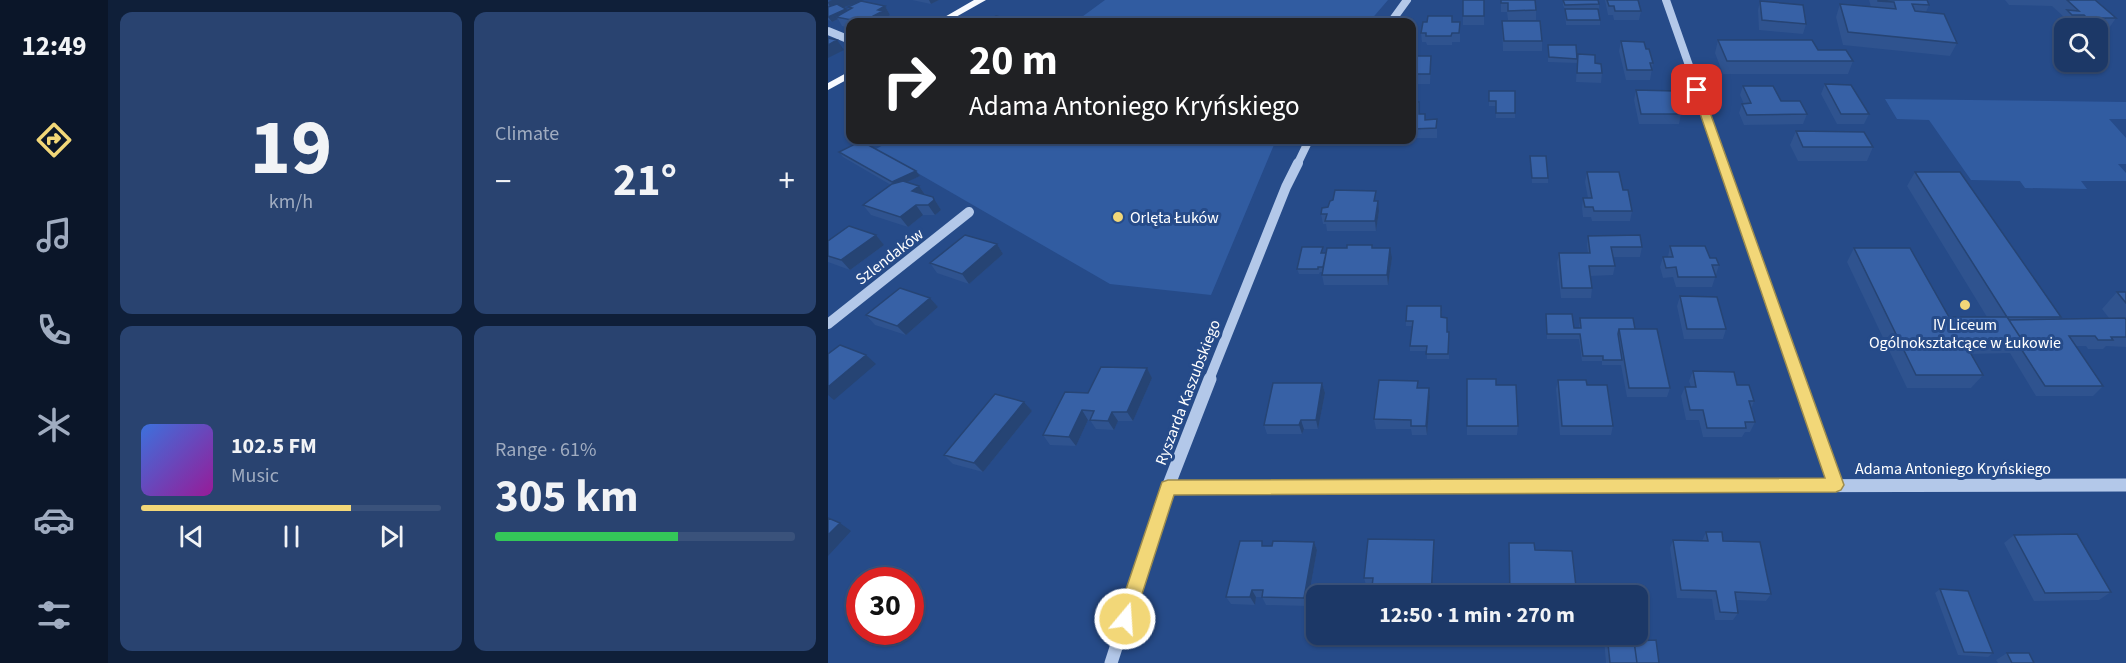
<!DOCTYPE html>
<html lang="en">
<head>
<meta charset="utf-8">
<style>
	body { margin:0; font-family:"Source Sans 3",sans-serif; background:#294370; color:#f1f3f6; height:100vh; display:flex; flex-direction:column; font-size:22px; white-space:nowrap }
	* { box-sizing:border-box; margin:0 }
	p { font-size:20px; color:#a0acc0 }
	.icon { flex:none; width:33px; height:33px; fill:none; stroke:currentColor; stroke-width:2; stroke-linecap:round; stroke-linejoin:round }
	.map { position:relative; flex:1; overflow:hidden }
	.side { display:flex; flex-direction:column; gap:12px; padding:12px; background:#0f1f39; width:720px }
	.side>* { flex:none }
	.hud { position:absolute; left:18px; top:18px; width:570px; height:126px; border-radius:12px; box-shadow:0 2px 4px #0004,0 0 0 2px #3a527b; background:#202124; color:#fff; overflow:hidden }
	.tools { position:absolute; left:1226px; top:18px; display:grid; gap:12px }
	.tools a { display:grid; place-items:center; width:54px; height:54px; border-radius:12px; background:#1c3867; box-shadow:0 2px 4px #0004,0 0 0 2px #3a527b; font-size:30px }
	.speed { position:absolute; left:18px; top:567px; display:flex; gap:12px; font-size:30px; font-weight:700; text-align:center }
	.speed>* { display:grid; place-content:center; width:78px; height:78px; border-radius:50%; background:#1c3867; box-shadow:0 2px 4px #0004,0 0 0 2px #3a527b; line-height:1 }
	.speed .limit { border:9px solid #d22; background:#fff; color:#111 }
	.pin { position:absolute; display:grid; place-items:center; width:51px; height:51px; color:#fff; margin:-26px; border-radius:12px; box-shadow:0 3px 9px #0006 }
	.me { position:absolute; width:66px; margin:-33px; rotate:18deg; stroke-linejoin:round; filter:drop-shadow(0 0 4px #0008) }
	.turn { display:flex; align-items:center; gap:21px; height:126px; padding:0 24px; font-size:27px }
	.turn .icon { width:78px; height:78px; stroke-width:2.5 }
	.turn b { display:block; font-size:42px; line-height:51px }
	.big { font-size:45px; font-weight:700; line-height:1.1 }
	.side .widget { flex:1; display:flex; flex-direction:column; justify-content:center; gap:9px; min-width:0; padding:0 21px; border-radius:12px; background:#294370 }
	.side .dial { align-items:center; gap:0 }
	.dial b { font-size:78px; line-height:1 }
	.song { display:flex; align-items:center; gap:18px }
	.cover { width:72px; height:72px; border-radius:9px; background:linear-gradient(135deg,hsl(220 70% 55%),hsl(300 70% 35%)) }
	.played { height:6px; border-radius:3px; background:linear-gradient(90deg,#f2d778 70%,#3a527b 70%) }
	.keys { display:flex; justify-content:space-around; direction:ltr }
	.heat { display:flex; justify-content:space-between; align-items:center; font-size:33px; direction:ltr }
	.charge { height:9px; border-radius:4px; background:linear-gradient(90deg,#34c759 61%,#3a527b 0) }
	.side .tiles { flex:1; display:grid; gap:12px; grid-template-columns:repeat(2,1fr) }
	.trip { position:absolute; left:478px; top:585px; width:342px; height:60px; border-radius:12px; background:#1c3867; box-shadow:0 2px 4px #0004,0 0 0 2px #3a527b; font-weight:700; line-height:60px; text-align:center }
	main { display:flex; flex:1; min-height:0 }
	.dock { display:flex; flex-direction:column; width:108px; justify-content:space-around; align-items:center; background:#0b1629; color:#a0acc0 }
	.dock .icon { width:42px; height:42px }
	.dock .on { color:#f2d778 }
	.dock b { font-size:27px; color:#f1f3f6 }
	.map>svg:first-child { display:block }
	.green { fill:#315ca1 }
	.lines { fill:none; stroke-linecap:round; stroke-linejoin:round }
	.minor-far2 { stroke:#b3c8e9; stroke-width:8 }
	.minor-far1 { stroke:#b3c8e9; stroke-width:10 }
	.minor { stroke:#b3c8e9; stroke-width:13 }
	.major { fill:#f6f9fe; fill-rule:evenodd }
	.wall { fill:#2f538f }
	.shaded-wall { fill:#264474 }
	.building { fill:#3761a6; stroke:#264474; stroke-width:1.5 }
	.route { fill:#f2d778; stroke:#9d8c4e; stroke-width:1.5 }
	.poi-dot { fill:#f2d778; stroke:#264b89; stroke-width:2 }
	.labels { text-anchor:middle; stroke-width:6; stroke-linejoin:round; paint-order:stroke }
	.poi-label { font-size:16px; fill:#fff; stroke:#264b89; text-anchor:start }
	.street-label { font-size:16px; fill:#fff; stroke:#264b89 }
</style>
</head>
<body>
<main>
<nav class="dock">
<b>12:49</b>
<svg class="icon on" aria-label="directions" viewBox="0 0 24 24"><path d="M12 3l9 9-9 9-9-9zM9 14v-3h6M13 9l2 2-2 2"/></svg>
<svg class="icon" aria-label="music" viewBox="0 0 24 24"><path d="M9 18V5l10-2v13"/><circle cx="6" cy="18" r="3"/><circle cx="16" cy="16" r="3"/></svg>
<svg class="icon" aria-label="phone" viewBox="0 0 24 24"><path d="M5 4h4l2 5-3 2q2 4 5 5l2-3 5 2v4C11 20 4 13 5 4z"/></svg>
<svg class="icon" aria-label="climate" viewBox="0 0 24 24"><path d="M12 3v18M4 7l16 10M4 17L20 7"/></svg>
<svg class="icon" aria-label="car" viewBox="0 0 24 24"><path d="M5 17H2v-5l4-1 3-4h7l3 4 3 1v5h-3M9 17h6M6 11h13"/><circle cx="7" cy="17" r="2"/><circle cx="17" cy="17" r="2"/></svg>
<svg class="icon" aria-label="filters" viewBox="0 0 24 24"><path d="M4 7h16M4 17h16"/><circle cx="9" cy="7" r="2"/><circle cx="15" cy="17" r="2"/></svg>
</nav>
<section class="side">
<div class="tiles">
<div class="widget dial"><b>19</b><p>km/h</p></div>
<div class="widget"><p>Climate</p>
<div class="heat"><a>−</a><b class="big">21°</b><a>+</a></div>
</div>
<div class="widget">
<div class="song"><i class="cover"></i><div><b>102.5 FM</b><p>Music</p></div></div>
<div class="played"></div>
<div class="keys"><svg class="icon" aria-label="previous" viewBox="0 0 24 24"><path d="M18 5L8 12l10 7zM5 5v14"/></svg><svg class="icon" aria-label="pause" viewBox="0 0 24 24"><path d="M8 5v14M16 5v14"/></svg><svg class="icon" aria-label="next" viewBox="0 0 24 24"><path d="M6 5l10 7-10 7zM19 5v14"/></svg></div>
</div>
<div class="widget"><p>Range · 61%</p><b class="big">305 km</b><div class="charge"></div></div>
</div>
</section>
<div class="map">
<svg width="1298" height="663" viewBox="0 0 1298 663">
	<rect width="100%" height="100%" fill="#264b89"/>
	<path class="green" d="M277 0H560L541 22H247Z
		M1057 99 1298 102V119H1281L1298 138V164H1290L1298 173V181H1253L1259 189 1197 188 1192 181 1143 180 1101 120 1069 119Z
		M64 140H448L383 295 282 284 48 149Z"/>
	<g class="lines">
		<path class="minor-far2" d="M838 0 896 165
			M563 22 579 0
			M0 31 22 40
			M469 165 481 140"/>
		<path class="minor-far1" d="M895 163 971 380
			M0 324 141 212
			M381 380 458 187 470 163"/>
		<path class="minor" d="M971 379 1008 485
			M340 487 1298 485
			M283 663 340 487 382 379"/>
		<path class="major" d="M146 0H158L119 22H108Z
			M22 71V78L0 90V83Z"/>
	</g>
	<path class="wall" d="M0 0 15 7 20 11 21 10 20 7 57 6 62 15 59 17 61 20 56 22H22V28L14 26 10 19 4 22 0 20Z
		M84 0H111L103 4Z
		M656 0V25H635V16Z
		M673 0 708 10V20H680L679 12H673Z
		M735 0 771 4V9H770L772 20V25H738L737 10 735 5Z
		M777 0H810L813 11 811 20H786L785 15H780Z
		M1041 0H1099L1101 5 1098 12 1129 43 1122 56 1015 45 1008 17 1012 4 1043 7Z
		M1177 0H1267L1288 18 1279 31H1269V28H1236L1232 23 1236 17 1224 6 1181 5Z
		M932 1 978 24 975 34 931 30 930 10Z
		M624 16 625 22H632V42H624V45H599L598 42H594L593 33 599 22Z
		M674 21 714 41V51H675Z
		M890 40 990 50 1025 61 1020 74H895L887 53Z
		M793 41 818 49 825 63 822 80H798L791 51Z
		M720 45 749 59 767 63 774 73 773 83 748 82 749 63 720 62Z
		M584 56H603L602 84H584Z
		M997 84 1041 114 1036 124H1009L993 94Z
		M915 86 953 101 979 114 975 124 916 125 911 113 914 104H916L912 95Z
		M808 90 853 114 851 124H811L806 100Z
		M661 91 687 113V118H668V106H661Z
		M584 102 592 114 609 129V138H584Z
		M968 131 1045 147 1039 161H970L962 145Z
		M11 152 88 171 92 176 78 182 91 186 97 194 105 197 113 210 107 215H95L80 227 43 215 35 205 63 185 15 157Z
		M702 156 720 178V183H704Z
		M759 172 795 190 804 211 802 221H764L763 217H755L754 208 755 198H760L757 182Z
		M1087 172 1233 317 1231 319 1281 318 1274 309 1289 292H1298V347L1278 346 1275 349H1260L1258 346H1247L1275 386 1265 396H1208L1182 353 1142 354 1155 375 1143 388H1079L1019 262 1026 248 1121 317H1159L1079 186Z
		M549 201 551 211 548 231H499L498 224H495L493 214 500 207Z
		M48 235 56 245 22 270 0 262V241Z
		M760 236 814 247 812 257H785L787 266 785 275 762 276 764 288 763 298H733L729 263 731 253H760L759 246Z
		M169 244 175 254 141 284 109 273 102 263Z
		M544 245 545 248 564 258 560 285H496L494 275V272H492L491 274H471L469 269 496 252V253L519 248Z
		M842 246 882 258 891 265 884 287H848L845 277 835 278 832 267 835 257H840Z
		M852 296 898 329 895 339H856L849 306Z
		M102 298 110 307 78 335 47 325 38 315Z
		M614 311 613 318 619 332H621V359H599V351H582V346L584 326H578V321Z
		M718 314 746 328H751L752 318 807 329 842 388 839 397H799L793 365H774V361H754L751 339H719Z
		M319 368 324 378 305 421H290L286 430 268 429 262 420H260L248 446 222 445 215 435 260 393Z
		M865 371 909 385 926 401 923 409 927 422 922 432H917L914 437H875L871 420H858L853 396 857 387H863L861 381Z
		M639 379 668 385 690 426 689 435H639Z
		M730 380 759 385 785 426 783 435H732L728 389Z
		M590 381V388H601L602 397 599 435H584L583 429H548L546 419Z
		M494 383 497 393 490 429H476L474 434H439L436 425Z
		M196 402 204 411 155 472 125 464 116 455Z
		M878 532 895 541 943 594 938 601 908 600 910 613 905 620H887L884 599 849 598 842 548 845 540 874 541Z
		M1186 535 1283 592 1271 600 1206 601 1176 543Z
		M486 542 489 550 479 606 438 605 434 597H428L427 605 403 604 398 597 437 546H444Z
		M681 543 707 550 749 596H682Z
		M606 549 604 596H543L544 585H538L536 578Z
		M1112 589 1165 653 1160 657 1130 655 1107 593Z
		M603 634 602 643H541L539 636Z
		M778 634H805L806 641 831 663H778L776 639Z
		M1179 653 1206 663H1170L1168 660Z"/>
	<path class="shaded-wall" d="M4 0H36L5 11 0 3V2Z
		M101 0H111L103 4Z
		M57 6 62 15 59 17 61 20 56 22H34L50 10Z
		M18 9 21 14 8 17 10 19 4 22 0 17Z
		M9 40 16 50 0 58V45Z
		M88 171 92 176 68 187 64 182Z
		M91 186 98 196 84 191Z
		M105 197 113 210 107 215 100 205Z
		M550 201 551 211 548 231 547 221Z
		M88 205 95 215 80 227 72 217Z
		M48 235 56 245 22 270 13 260Z
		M169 244 175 254 141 284 134 274Z
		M562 248 564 258 560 285 559 275Z
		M102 298 110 307 78 335 69 326Z
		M38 355 48 364 6 400 0 395V387Z
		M319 368 324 378 305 421 299 412Z
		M494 383 497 393 490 429 488 420Z
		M601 388 602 397 599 435 598 426Z
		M196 402 204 411 155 472 146 463Z
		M254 410 260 420 248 446 241 437Z
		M284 412 290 421 286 430 280 421Z
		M473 420 476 429 474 434 471 425Z
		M12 523 23 531 0 556V535Z
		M606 540V549L604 596H603Z
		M486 542 489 550 479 606 476 598Z
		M424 590 428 597 427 605 422 597Z"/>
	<path class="building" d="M635 0H656V16H635Z
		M673 0H707L708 10 680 11V3H673Z
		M735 0H770L771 4 737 5Z
		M779 0H810L813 11H787L786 6H781Z
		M1050 0H1099L1101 5 1084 4 1087 11 1116 14 1129 43 1020 32 1012 4 1068 9 1066 2 1050 1Z
		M1239 0H1267L1288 18H1259L1256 15H1244L1239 10 1251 11Z
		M33 1 57 6 50 10 55 11 34 22 8 17 24 8 20 7Z
		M932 1 975 5 978 24 934 20Z
		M9 4 18 9 0 17V7Z
		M737 9H770L772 20H739Z
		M168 16 190 21 187 22H157Z
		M600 16H624V22H632L631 33H624L623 36H598V33H593L595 22H599Z
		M674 21H712L714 41H676Z
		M0 38 9 40 0 45Z
		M890 40H984L990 50H1018L1025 61H899Z
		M793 41 816 42 818 49H821L825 63H822L824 70H799Z
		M720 45H748L749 59 721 57Z
		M750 54 767 55V63L773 64 774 73H749Z
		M584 56H603L602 74H584Z
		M997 84 1023 85 1041 114H1013Z
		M915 86H945L953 101H972L979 114 919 115 914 104 923 103Z
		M808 90 847 91 853 114H813Z
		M661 91H687V113H668V101H661Z
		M584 102H591V114H597V120L609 119 608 128 584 129Z
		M968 131 1036 132 1045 147H975Z
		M33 141 88 171 64 182 11 152Z
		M702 156H718L720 178H704Z
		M759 172H791L795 190H800L804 211H766L765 207H757L755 198H764Z
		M1087 172H1132L1233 317H1179L1194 340H1135L1155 375H1088L1026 248H1082L1121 317H1179Z
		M75 181 91 186 84 191 105 197 106 200 100 205H88L72 217 35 205 64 184Z
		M507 190 548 191 546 201H550L547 221H497L499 214H493L494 208 500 207 502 201 505 200Z
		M21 226 48 235 13 260 0 256V241Z
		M137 235 169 244 134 274 102 263Z
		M812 235 814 247H783L787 266H761L764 288H734L731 253H762L760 236Z
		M519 245H544V248H562L559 275H494L499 248H519Z
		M842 246H877L882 258H888L891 265H884L888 277H850L848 267 838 268 835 257H845Z
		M474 247H495L493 253H498L495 267H490V269H469Z
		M72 288 102 298 69 326 38 315Z
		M1289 292H1298V303Z
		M852 296 889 297 898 329H859Z
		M579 306H613V317L619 318V332H621L620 354H598L599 346H582L585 321H578Z
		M718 314H744L746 328H753L752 318H805L807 329H791L790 334 794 360H775V356H755L752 334H719Z
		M1297 318 1298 320V337H1283L1285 340H1270L1267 336H1241L1275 386H1217L1190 344 1194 340 1181 320Z
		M791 329H829L842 388H801Z
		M12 345 38 355 0 387V354Z
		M273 367 319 368 299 412H284L280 421 262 420 266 411 254 410 241 437 215 435 237 392 260 393Z
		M865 371 906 372 909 385H921L926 401H921L927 422H917L918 428H879L875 410H862L857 387H868Z
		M639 379H668V385H688L690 426H639Z
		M551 380 590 381 589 388H601L598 426H583V420L546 419Z
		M730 380H758L759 385H779L785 426H734Z
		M445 383H494L488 420H473L471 425H436Z
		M167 394 196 402 146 463 116 455Z
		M0 518 12 523 0 535Z
		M878 532H894L895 541 932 542 943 594 907 592 910 613 892 612 888 591 853 590 845 540 880 541Z
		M1249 534 1283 592 1217 593 1186 535Z
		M540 539 606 540 603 596H543L545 578H536Z
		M412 541H434V546H444L445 541 486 542 476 598 434 597 435 590H424L422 597H398Z
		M681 543H706L707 550 744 551 749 596H682Z
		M1112 589 1140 591 1165 653 1136 652Z
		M539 634H601V636H539Z
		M779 634H805L809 663H782Z
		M828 640 831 663H809L806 641Z
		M1179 653H1201L1206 663H1184Z"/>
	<path class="route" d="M866 88 874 90 1016 485 1013 490 1008 492 346 495 304 625 297 628 291 625 288 619 332 488 334 482 340 480 997 478 864 90Z"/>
	<g class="poi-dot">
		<circle cx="290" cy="217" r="6"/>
		<circle cx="1137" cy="305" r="6"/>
	</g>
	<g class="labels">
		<g class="poi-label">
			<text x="302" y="223">Orlęta Łuków</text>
			<text x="1137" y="330" text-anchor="middle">IV Liceum<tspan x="1137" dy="18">Ogólnokształcące w Łukowie</tspan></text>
		</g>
		<g class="street-label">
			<text transform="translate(61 256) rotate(-38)" y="6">Szlendaków</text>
			<text transform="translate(359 392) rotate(-69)" y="6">Ryszarda Kaszubskiego</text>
			<text x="1125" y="474">Adama Antoniego Kryńskiego</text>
		</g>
	</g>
</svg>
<div class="tools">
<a><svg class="icon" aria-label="search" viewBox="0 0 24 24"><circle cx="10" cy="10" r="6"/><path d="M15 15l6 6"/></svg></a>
</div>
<div class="speed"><div class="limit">30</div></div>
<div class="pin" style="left:869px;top:90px;background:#d93025"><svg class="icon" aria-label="arrive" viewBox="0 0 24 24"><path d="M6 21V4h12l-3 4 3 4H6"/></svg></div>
<svg class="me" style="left:297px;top:619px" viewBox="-20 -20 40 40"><circle r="17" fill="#f2d778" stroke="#fff" stroke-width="3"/><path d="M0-11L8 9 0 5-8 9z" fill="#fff"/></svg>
<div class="trip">12:50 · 1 min · 270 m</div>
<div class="hud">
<div class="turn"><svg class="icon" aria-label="right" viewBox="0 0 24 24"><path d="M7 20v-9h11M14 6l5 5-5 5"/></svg><div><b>20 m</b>Adama Antoniego Kryńskiego</div></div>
</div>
</div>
</main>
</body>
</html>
